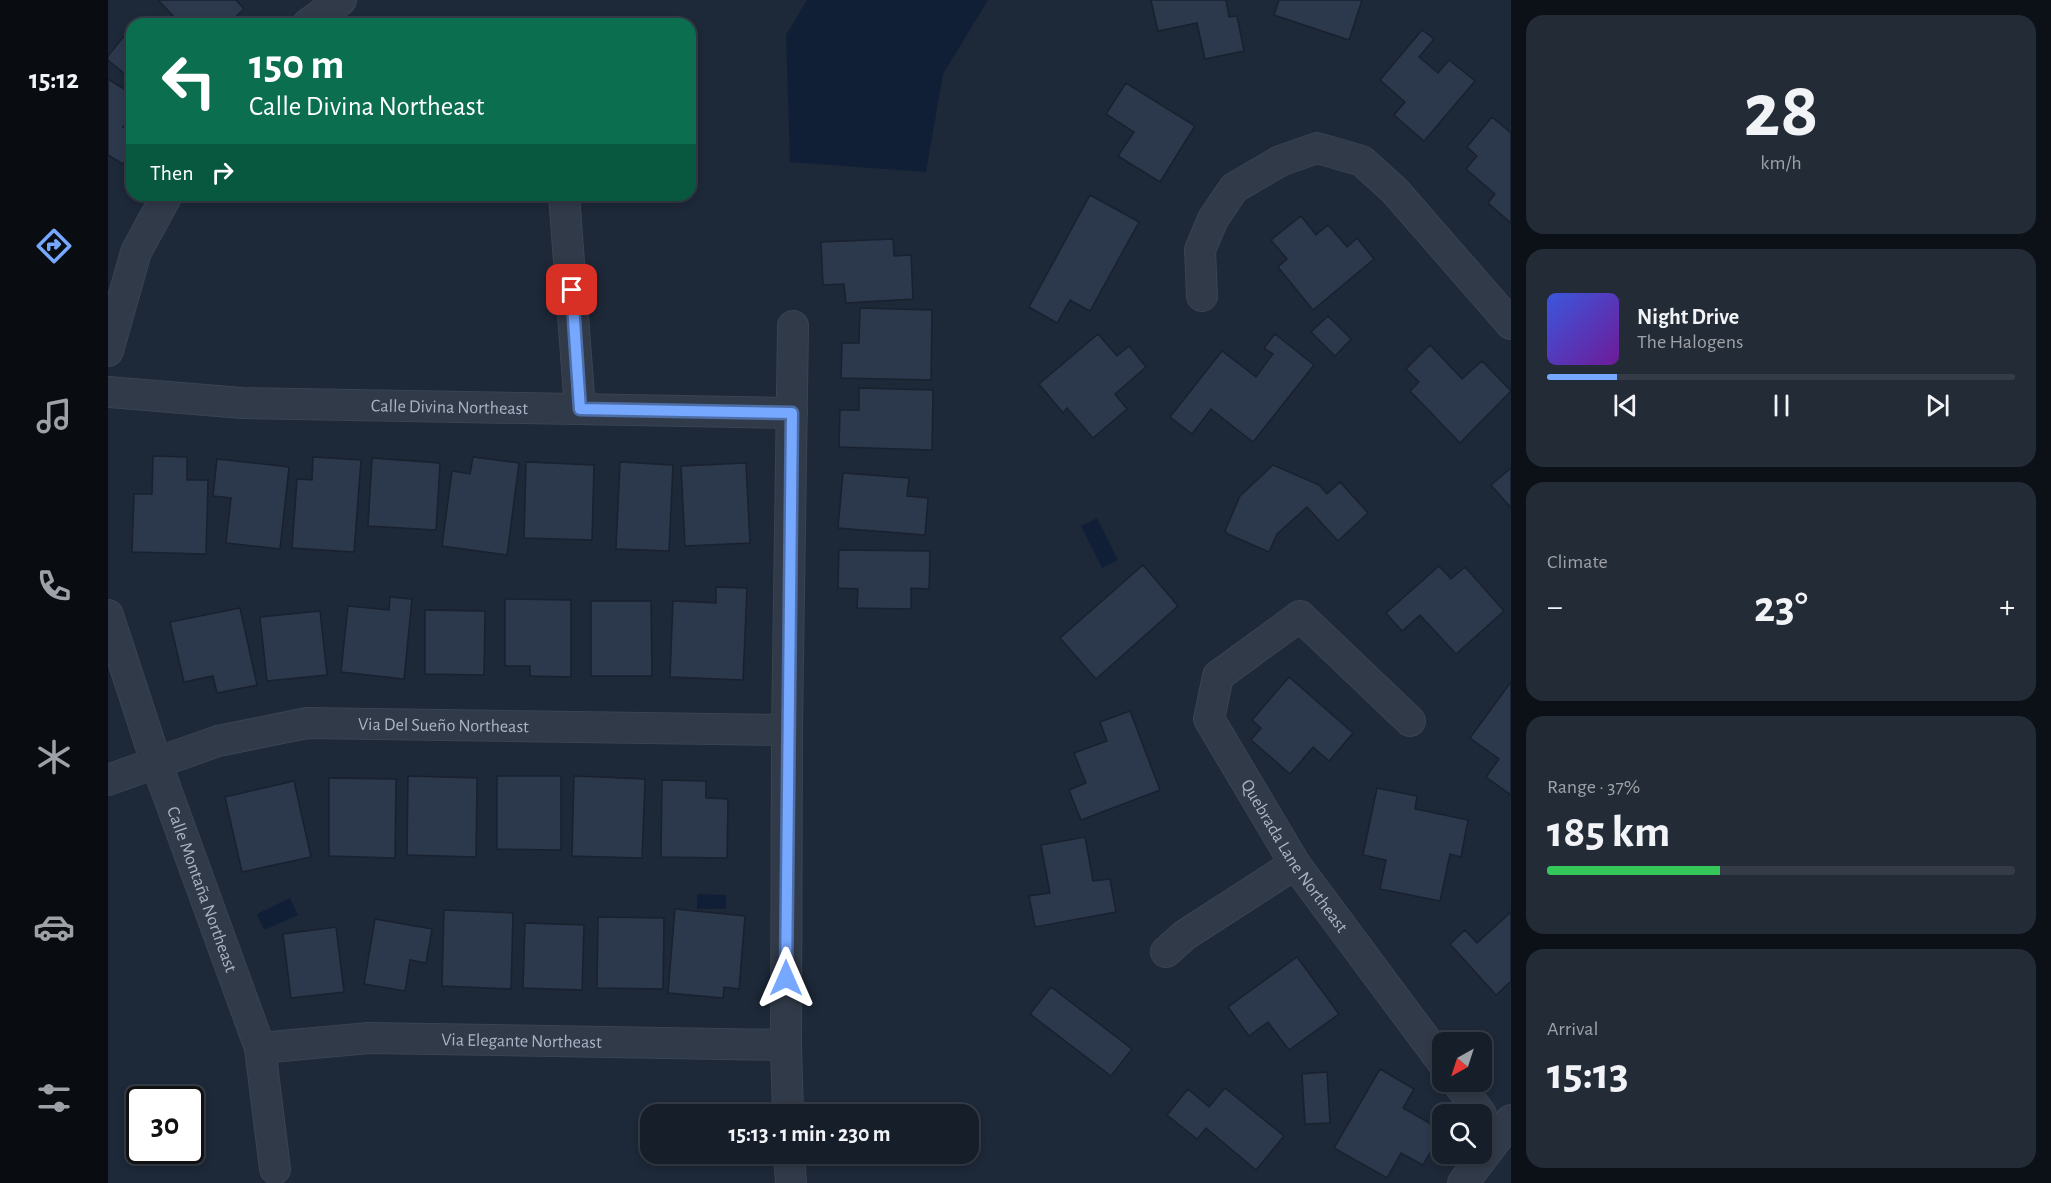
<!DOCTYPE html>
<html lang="en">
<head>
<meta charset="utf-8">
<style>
	body { margin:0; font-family:"Alegreya Sans",sans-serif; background:#232b36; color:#f1f3f6; height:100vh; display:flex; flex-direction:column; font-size:22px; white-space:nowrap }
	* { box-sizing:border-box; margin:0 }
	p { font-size:20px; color:#9ea2a8 }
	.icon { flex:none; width:33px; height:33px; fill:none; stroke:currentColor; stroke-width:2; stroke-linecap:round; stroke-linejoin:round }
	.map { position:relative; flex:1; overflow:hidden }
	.drawer { display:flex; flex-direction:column; gap:15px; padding:15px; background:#0c1017; width:540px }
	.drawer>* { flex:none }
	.hud { position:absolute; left:18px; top:18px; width:570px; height:183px; border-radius:18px; box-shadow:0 3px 9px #0003,0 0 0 2px #353c47; background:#0b6e4f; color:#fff; overflow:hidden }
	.needle { width:39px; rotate:219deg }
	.fabs { position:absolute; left:1324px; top:1032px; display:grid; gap:12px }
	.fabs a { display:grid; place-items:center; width:60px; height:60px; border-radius:12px; background:#161e2a; box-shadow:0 3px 9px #0003,0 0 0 2px #353c47; font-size:30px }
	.speed { position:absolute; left:18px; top:1086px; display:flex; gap:12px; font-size:30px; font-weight:700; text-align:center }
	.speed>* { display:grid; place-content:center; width:78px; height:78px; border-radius:50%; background:#161e2a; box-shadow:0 3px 9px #0003,0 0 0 2px #353c47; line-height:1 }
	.speed .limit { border:3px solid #111; border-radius:9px; background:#fff; color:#111 }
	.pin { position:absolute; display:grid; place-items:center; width:51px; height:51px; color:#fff; margin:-26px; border-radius:12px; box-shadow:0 3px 9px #0006 }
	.me { position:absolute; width:66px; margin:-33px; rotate:0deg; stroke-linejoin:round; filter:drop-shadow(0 0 4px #0008) }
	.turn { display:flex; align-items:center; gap:21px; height:126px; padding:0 24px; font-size:27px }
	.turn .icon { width:78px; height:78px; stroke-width:2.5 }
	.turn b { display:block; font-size:42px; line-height:51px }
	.then { display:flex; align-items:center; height:57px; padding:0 24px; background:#0003; gap:12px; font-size:22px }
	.big { font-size:45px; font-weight:700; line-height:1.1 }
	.drawer .card { flex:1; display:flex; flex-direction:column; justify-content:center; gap:9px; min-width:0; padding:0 21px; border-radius:18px; background:#232b36 }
	.drawer .dial { align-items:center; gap:0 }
	.dial b { font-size:78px; line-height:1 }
	.song { display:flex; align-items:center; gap:18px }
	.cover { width:72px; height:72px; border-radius:9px; background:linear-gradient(135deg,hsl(230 70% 55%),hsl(280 70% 35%)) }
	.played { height:6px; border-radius:3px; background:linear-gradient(90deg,#76a8ff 15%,#353c47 15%) }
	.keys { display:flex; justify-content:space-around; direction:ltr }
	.heat { display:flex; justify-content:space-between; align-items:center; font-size:33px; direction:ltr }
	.charge { height:9px; border-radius:4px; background:linear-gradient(90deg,#34c759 37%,#353c47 0) }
	.trip { position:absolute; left:532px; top:1104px; width:339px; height:60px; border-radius:18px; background:#161e2a; box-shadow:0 3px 9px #0003,0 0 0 2px #353c47; font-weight:700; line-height:60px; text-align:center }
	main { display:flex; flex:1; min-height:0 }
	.dock { display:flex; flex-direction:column; width:108px; justify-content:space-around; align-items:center; background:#090c11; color:#9ea2a8 }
	.dock .icon { width:42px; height:42px }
	.dock .selected { color:#76a8ff }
	.dock b { font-size:27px; color:#f1f3f6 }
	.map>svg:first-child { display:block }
	.water { fill:#111f36 }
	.building { fill:#2c394d; stroke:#19212f; stroke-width:1.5 }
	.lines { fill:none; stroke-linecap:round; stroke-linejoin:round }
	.minor-casing { stroke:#3b4352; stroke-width:32 }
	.minor { stroke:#313a48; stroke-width:30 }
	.route-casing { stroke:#4d6da6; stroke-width:15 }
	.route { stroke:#76a8ff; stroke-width:10 }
	.labels { text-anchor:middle; stroke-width:6; stroke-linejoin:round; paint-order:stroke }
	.street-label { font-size:18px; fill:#abb4c6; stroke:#171f2d }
</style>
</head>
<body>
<main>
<nav class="dock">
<b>15:12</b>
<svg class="icon selected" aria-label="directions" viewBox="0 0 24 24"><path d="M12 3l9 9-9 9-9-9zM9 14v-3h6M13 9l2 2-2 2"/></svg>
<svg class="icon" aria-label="music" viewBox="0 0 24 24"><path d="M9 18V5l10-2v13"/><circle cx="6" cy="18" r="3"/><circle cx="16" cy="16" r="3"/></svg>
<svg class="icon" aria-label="phone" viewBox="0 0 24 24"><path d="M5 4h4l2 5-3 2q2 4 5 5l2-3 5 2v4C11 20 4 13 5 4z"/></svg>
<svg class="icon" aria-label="climate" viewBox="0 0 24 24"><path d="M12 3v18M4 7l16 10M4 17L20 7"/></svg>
<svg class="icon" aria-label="car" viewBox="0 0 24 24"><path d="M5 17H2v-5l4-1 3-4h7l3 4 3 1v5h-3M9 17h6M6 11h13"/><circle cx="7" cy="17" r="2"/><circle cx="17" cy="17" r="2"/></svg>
<svg class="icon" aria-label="filters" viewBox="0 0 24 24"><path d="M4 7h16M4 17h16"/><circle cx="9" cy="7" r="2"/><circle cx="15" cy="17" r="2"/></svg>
</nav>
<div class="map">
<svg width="1403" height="1183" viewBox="0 0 1403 1183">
	<rect width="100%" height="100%" fill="#1d2838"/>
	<path class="water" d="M699 0H880L835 74 818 172 682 162 678 35Z
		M989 518 1010 560 994 568 973 526Z
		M589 894 618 895V909H589Z
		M182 898 190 915 156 930 149 914Z"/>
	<path class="building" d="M50 0H128L136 9 120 24H73Z
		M1043 0H1118L1121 17 1129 16 1136 51 1097 59 1089 23 1050 31Z
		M1171 0H1254L1241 40 1166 15Z
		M24 26V80L0 60V56Z
		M1314 30 1326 39 1311 57 1330 73 1341 60 1367 81 1316 141 1286 115 1297 102 1272 80Z
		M0 79 24 94V112L15 127 24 133V150L15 164 0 155Z
		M1018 83 1087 126 1052 182 1010 156 1026 132 998 114Z
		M1384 117 1403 133V223L1380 203 1387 194 1358 169 1369 156 1359 147Z
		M982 195 1031 222 982 311 962 300 949 323 921 307Z
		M1193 216 1208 235 1220 225 1239 247 1249 238 1266 259 1205 310 1170 267 1179 259 1163 240Z
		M785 239 786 256 803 255 805 299 738 303 736 284 715 285 713 242Z
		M752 308 824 310 823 380 733 378 734 343H751Z
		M1220 316 1243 339 1227 356 1203 332Z
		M990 334 1009 356 1021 346 1038 367 1007 394 1019 409 985 438 959 408 955 413 931 384Z
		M1167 334 1206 365 1145 442 1103 409 1084 434 1062 417 1114 351 1148 377 1165 354 1156 348Z
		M1322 345 1354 379 1374 361 1403 391 1352 443 1302 391 1311 382 1298 369Z
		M751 388 825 390 824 450 731 447 732 410H751Z
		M45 456 79 457V480H100L98 554 24 552 26 494H44Z
		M205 457 253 460 246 552 184 548 189 479 204 480Z
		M365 457 411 463 399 555 334 546 344 471 362 474Z
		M264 458 332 463 328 530 260 526Z
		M109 459 181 467 172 549 118 543 123 498 105 496Z
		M418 462 486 465 484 540 416 538Z
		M512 462 565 465 561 551 508 549Z
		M638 463 642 543 577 546 573 466Z
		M1165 465 1211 485 1219 494 1232 482 1260 513 1230 541 1199 507 1169 534 1161 552 1120 534 1117 531 1132 496Z
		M1403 468V508L1383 485Z
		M735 473 801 478 799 496 820 498 817 535 730 528Z
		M731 550 822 551 821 589 803 588V609L749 608 750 589 730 588Z
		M1035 565 1070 606 988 679 952 638Z
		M1331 566 1343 579 1357 567 1396 611 1348 654 1312 615 1294 631 1278 613Z
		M608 587 639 588 635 680 562 677 565 601 608 603Z
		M282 597 304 599 296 679 233 672 240 606 281 610Z
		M397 599 463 600V677L422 676V666H397Z
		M483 601H543L544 676H483Z
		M132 608 149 685 109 693 105 676 76 682 62 622Z
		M317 610 377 611 376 675 317 674Z
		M212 611 219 675 159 681 152 617Z
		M1181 677 1245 733 1221 761 1205 747 1182 774 1143 740 1153 728 1144 720Z
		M1403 682V795L1378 777 1391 759 1362 738Z
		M1022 711 1052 790 973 820 961 790 978 783 966 753 999 741 992 722Z
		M300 776 369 778 368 857 299 855Z
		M389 776H453V850L389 849Z
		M466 776 537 779 534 858 464 856Z
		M221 778 288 779 287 858 221 856Z
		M554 780 598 781V798L620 799 619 858 553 857Z
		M186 781 203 857 134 872 117 797Z
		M1269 788 1309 796 1307 809 1360 820 1353 857 1342 854 1332 901 1272 889 1278 860 1255 855Z
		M977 837 985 881 1002 879 1008 912 927 927 921 896 942 893 933 845Z
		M567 909 637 916 631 989 616 987 615 998 560 993Z
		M336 910 405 913 403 989 334 986Z
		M1403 912V981L1388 995 1342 944 1357 930 1369 943Z
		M490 917 556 918 555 989 489 988Z
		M267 919 324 929 318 963 302 960 297 991 256 984Z
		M417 923 476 925 474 990 415 988Z
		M228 927 236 992 183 998 175 934Z
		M1189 957 1231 1014 1181 1050 1160 1022 1141 1036 1120 1007Z
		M943 987 1024 1049 1003 1076 922 1014Z
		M1272 1069 1306 1089 1295 1108 1335 1131 1315 1165 1293 1153 1279 1178 1226 1148Z
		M1219 1072 1222 1123 1197 1124 1194 1074Z
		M1117 1088 1176 1136 1148 1170 1098 1128 1089 1139 1059 1115 1080 1089 1101 1107Z"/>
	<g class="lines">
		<defs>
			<g id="minor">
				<path d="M200 24 233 0"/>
				<path d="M456 195 472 409"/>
				<path d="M1094 296 1092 250 1105 219 1126 188 1172 161 1209 148 1254 161 1287 191 1403 324"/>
				<path d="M0 351 28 252 59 195"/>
				<path id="s1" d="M0 392 134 403 684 413"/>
				<path id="s2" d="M0 615 48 762 152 1048 167 1169"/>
				<path id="s3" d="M1302 721 1192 616 1110 676 1101 719 1187 864 1335 1063"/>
				<path id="s4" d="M0 780 110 741 199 723 679 730"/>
				<path d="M1058 952 1077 935 1187 864"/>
				<path id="s5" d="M152 1048 261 1038 678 1045"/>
				<path d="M1349 1082 1373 1114"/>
				<path d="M680 1114 678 1045 679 730 685 326"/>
				<path d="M681 1154 683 1183"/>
				<path d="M1355 1183 1403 1120"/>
			</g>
		</defs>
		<use href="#minor" class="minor-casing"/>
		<use href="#minor" class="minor"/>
	</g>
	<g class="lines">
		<defs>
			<path id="route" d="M464 290 472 409 684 413 678 978"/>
		</defs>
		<use href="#route" class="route-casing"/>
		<use href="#route" class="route"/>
	</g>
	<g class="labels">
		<g class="street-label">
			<text dy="6" stroke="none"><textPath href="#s1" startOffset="342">Calle Divina Northeast</textPath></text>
			<text dy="6" stroke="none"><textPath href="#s4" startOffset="344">Via Del Sueño Northeast</textPath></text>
			<text dy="6" stroke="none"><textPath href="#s3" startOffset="459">Quebrada Lane Northeast</textPath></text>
			<text dy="6" stroke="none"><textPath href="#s2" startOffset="290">Calle Montaña Northeast</textPath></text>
			<text dy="6" stroke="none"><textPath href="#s5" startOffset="262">Via Elegante Northeast</textPath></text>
		</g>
	</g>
</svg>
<div class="fabs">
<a><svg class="needle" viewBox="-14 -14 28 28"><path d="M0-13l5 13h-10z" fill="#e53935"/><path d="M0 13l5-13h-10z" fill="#9ea2a8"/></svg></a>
<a><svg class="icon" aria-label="search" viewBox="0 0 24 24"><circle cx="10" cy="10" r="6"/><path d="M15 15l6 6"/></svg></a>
</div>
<div class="speed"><div class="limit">30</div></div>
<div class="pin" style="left:464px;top:290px;background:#d93025"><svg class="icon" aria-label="arrive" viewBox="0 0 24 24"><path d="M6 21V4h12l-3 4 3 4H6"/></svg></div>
<svg class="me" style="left:678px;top:978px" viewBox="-20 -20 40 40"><path d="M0-17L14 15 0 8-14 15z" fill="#76a8ff" stroke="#fff" stroke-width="4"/></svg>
<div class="trip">15:13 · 1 min · 230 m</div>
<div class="hud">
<div class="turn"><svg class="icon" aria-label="left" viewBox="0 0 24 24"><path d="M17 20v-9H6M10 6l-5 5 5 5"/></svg><div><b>150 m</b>Calle Divina Northeast</div></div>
<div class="then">Then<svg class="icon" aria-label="right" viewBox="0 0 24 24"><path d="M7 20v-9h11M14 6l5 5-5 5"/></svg></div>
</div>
</div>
<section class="drawer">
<div class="card dial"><b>28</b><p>km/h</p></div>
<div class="card">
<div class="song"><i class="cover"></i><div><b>Night Drive</b><p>The Halogens</p></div></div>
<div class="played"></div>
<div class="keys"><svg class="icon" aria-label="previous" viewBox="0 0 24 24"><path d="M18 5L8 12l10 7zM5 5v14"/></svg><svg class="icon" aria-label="pause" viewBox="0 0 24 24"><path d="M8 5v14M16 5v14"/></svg><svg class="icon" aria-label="next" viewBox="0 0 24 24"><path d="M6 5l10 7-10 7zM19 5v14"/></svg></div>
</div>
<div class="card"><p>Climate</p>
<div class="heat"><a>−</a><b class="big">23°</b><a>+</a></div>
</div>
<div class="card"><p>Range · 37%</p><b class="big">185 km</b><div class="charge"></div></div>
<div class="card"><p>Arrival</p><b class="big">15:13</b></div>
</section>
</main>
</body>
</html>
